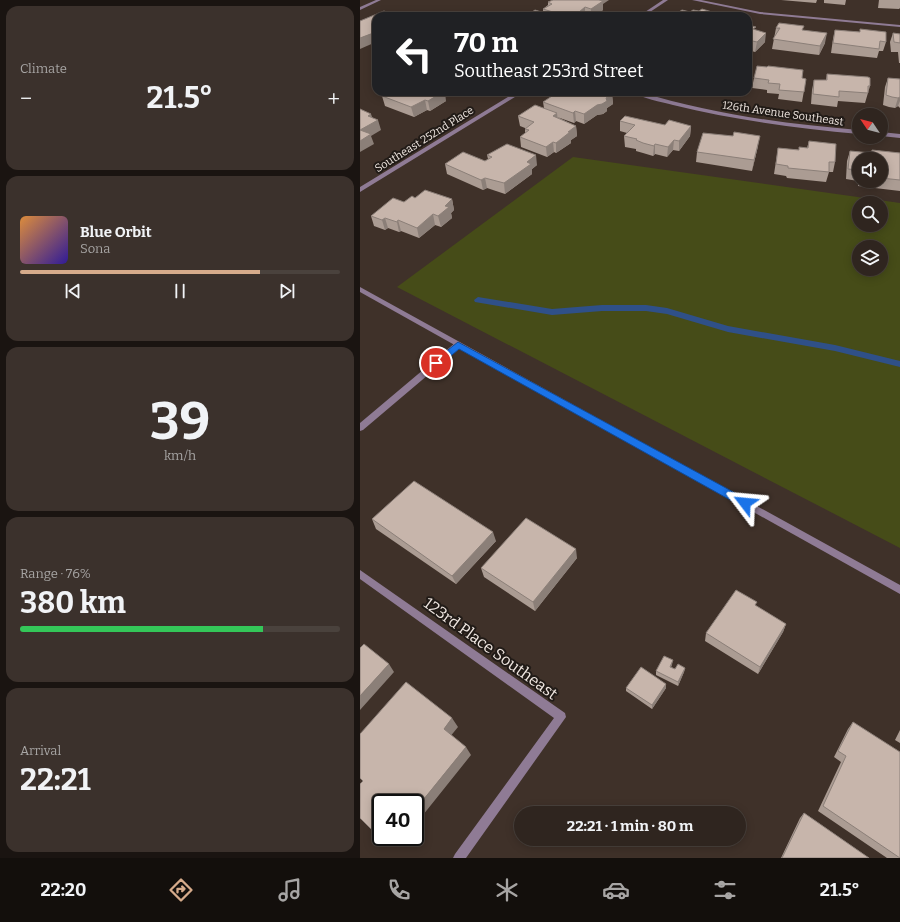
<!DOCTYPE html>
<html lang="en">
<head>
<meta charset="utf-8">
<style>
	body { margin:0; font-family:Bitter,serif; background:#3b312c; color:#f1f3f6; height:100vh; display:flex; flex-direction:column; font-size:15px; white-space:nowrap }
	* { box-sizing:border-box; margin:0 }
	p { font-size:13px; color:#a7a5a4 }
	.icon { flex:none; width:22px; height:22px; fill:none; stroke:currentColor; stroke-width:2; stroke-linecap:round; stroke-linejoin:round }
	.map { position:relative; flex:1; overflow:hidden }
	.side { display:flex; flex-direction:column; gap:6px; padding:6px; background:#1a1411; width:360px }
	.side>* { flex:none }
	.hud { position:absolute; left:12px; top:12px; width:380px; height:84px; border-radius:12px; box-shadow:0 2px 10px #0003,0 0 0 1px #4a423d; background:#202124; color:#fff; overflow:hidden }
	.needle { width:26px; rotate:305deg }
	.controls { position:absolute; left:492px; top:108px; display:grid; gap:8px }
	.controls a { display:grid; place-items:center; width:36px; height:36px; border-radius:50%; background:#2f251f; box-shadow:0 2px 10px #0003,0 0 0 1px #4a423d; font-size:20px }
	.speed { position:absolute; left:12px; top:794px; display:flex; gap:8px; font-size:20px; font-weight:700; text-align:center }
	.speed>* { display:grid; place-content:center; width:52px; height:52px; border-radius:50%; background:#2f251f; box-shadow:0 2px 10px #0003,0 0 0 1px #4a423d; line-height:1 }
	.speed .limit { border:2px solid #111; border-radius:6px; background:#fff; color:#111 }
	.pin { position:absolute; display:grid; place-items:center; width:34px; height:34px; color:#fff; margin:-17px; border:2px solid #fff; border-radius:50%; box-shadow:0 1px 4px #0007 }
	.me { position:absolute; width:44px; margin:-22px; rotate:299deg; stroke-linejoin:round; filter:drop-shadow(0 0 3px #0008) }
	.turn { display:flex; align-items:center; gap:14px; height:84px; padding:0 16px; font-size:18px }
	.turn .icon { width:52px; height:52px; stroke-width:2.5 }
	.turn b { display:block; font-size:28px; line-height:34px }
	.big { font-size:30px; font-weight:700; line-height:1.1 }
	.side .card { flex:1; display:flex; flex-direction:column; justify-content:center; gap:6px; min-width:0; padding:0 14px; border-radius:12px; background:#3b312c }
	.side .dial { align-items:center; gap:0 }
	.dial b { font-size:52px; line-height:1 }
	.song { display:flex; align-items:center; gap:12px }
	.cover { width:48px; height:48px; border-radius:6px; background:linear-gradient(135deg,hsl(30 70% 55%),hsl(250 70% 35%)) }
	.played { height:4px; border-radius:2px; background:linear-gradient(90deg,#d6ab8b 75%,#4a423d 75%) }
	.keys { display:flex; justify-content:space-around; direction:ltr }
	.heat { display:flex; justify-content:space-between; align-items:center; font-size:22px; direction:ltr }
	.charge { height:6px; border-radius:3px; background:linear-gradient(90deg,#34c759 76%,#4a423d 0) }
	.trip { position:absolute; left:154px; top:806px; width:232px; height:40px; border-radius:20px; background:#2f251f; box-shadow:0 2px 10px #0003,0 0 0 1px #4a423d; font-weight:700; line-height:40px; text-align:center }
	.dock { display:flex; height:64px; justify-content:space-around; align-items:center; background:#130f0c; color:#a7a5a4 }
	.dock .icon { width:28px; height:28px }
	.dock .selected { color:#d6ab8b }
	.dock b { font-size:18px; color:#f1f3f6 }
	main { display:flex; flex:1; min-height:0 }
	.map>svg:first-child { display:block }
	.green { fill:#464c18; fill-rule:evenodd }
	.lines { fill:none; stroke-linecap:round; stroke-linejoin:round }
	.stream { fill:#2f5088; fill-rule:evenodd }
	.minor { fill:#8f7b95; fill-rule:evenodd }
	.tertiary { fill:#8f7b95; fill-rule:evenodd }
	.wall { fill:#ab9c93; fill-rule:evenodd }
	.shaded-wall { fill:#8b7f78 }
	.building { fill:#c7b5ab; stroke:#8b7f78 }
	.route { fill:#1a73e8; stroke:#114b97 }
	.labels { text-anchor:middle; stroke-width:4; stroke-linejoin:round; paint-order:stroke }
	.far-street-label { font-size:11px; fill:#f0e7e1; stroke:#211b17 }
	.near-street-label { font-size:16px; fill:#f0e7e1; stroke:#211b17 }
</style>
</head>
<body>
<main>
<section class="side">
<div class="card"><p>Climate</p>
<div class="heat"><a>−</a><b class="big">21.5°</b><a>+</a></div>
</div>
<div class="card">
<div class="song"><i class="cover"></i><div><b>Blue Orbit</b><p>Sona</p></div></div>
<div class="played"></div>
<div class="keys"><svg class="icon" aria-label="previous" viewBox="0 0 24 24"><path d="M18 5L8 12l10 7zM5 5v14"/></svg><svg class="icon" aria-label="pause" viewBox="0 0 24 24"><path d="M8 5v14M16 5v14"/></svg><svg class="icon" aria-label="next" viewBox="0 0 24 24"><path d="M6 5l10 7-10 7zM19 5v14"/></svg></div>
</div>
<div class="card dial"><b>39</b><p>km/h</p></div>
<div class="card"><p>Range · 76%</p><b class="big">380 km</b><div class="charge"></div></div>
<div class="card"><p>Arrival</p><b class="big">22:21</b></div>
</section>
<div class="map">
<svg width="540" height="858" viewBox="0 0 540 858">
	<rect width="100%" height="100%" fill="#3f3129"/>
	<path class="green" d="M213 157 540 203V548L37 287ZM499 203H521V225H499ZM499 247H521V269H499Z"/>
	<g class="lines">
		<path class="stream" d="M118 297 192 309 242 305H286L307 308 368 326 475 345 540 361V367L475 351 368 332 307 314 286 311H242L192 315 115 302 114 300Z"/>
		<path class="minor" d="M16 0H21L0 10V7Z
			M303 0H308L284 16H279Z
			M332 0H341L400 12 540 25V27L400 14Z
			M156 92H163L0 192V187Z
			M272 92H280C352 114 425 124 499 130V134C436 128 374 120 313 105 301 102 282 98 272 92Z
			M521 132 540 134V138L521 136Z
			M98 342 101 343 102 345 101 347 3 430 0 431V423L95 343Z
			M0 570 205 713 206 717 106 858H93L95 854 194 718 0 579Z"/>
		<path class="tertiary" d="M0 287 540 585V594L0 292Z"/>
	</g>
	<path class="wall" d="M421 0H457L456 3Z
		M464 0H486L485 5 464 3Z
		M519 0H540V8L539 9 518 8Z
		M188 2 243 4V10L234 16H160L183 12V9L188 5Z
		M388 21 390 26 395 30 405 42 395 52 388 50Z
		M416 28 443 30 465 43 459 55 412 49Z
		M500 29 526 42 523 51H519L517 58 471 53 473 39 475 30 500 32Z
		M533 33 540 34V63H539L538 52H531L530 42Z
		M467 74 510 86 505 103 478 101 477 107 451 104 452 90 454 80H466Z
		M394 78H442L446 79 442 102 418 99 419 94 407 93V90L392 88Z
		M528 78 540 79V108L538 106 535 108 529 107 523 105 525 87Z
		M93 92H105L99 94Z
		M207 94H252L253 104 247 108V111L243 114 237 115 224 124 216 121 214 123 197 117 216 126 217 136 211 140V143L196 153 194 152 187 157 161 147 160 137 165 133V128L160 126 158 116 184 108 183 102Z
		M22 96 86 101 70 111 67 110 54 117 25 106Z
		M260 121 305 125 331 126 330 136 319 151 313 150 307 157 295 154 293 156 283 153 276 151V149L265 147 264 136 267 133 260 131Z
		M449 141 475 162 473 172H469L466 182 427 178 426 176 414 174 418 148 439 150 447 148Z
		M398 146 392 171 336 162 337 152Z
		M512 150 540 153V191L498 186V181L486 179 487 161 490 151 511 153ZM499 159H521V181H499Z
		M127 155 177 165 172 169V174L145 194 127 188 123 190 87 174 85 164 125 161 128 159Z
		M55 198 92 199 94 210 91 213 92 218 81 227 75 225 59 238 41 231 39 232 28 228 25 230 14 226 11 216Z
		M12 519 136 541 96 584 16 529Z
		M217 558 175 611 124 577 121 568Z
		M396 606 426 624 423 632 398 674 345 641 346 633Z
		M312 665 311 667 315 669 325 668 324 672 318 686 296 675V671Z
		M306 684V688L292 709 266 691V688Z
		M493 722 540 858H527L458 811 481 762 474 757 488 729Z
		M540 730V743L535 740Z
		M444 813 509 858H421L440 818Z"/>
	<path class="shaded-wall" d="M240 0H249L243 4V10L234 16H231V9Z
		M225 7V16H210Z
		M391 21 389 31 388 32V24Z
		M16 32V42L0 49V38Z
		M406 33 405 42 395 52 397 42Z
		M467 33 465 43 459 55 460 46Z
		M83 92H85L86 101 70 111 68 101Z
		M99 92H105L99 94Z
		M252 94 253 104 247 108V111L243 114 237 115 224 124V114Z
		M540 97V101L538 106 535 108 538 98Z
		M65 100 67 110 54 117 51 107Z
		M215 111 216 121 214 123 213 113Z
		M197 113 198 123 193 116Z
		M11 114 14 122 18 120 21 130 11 136 14 144 0 152V130L8 116Z
		M216 126 217 136 211 140V143L196 153V143L208 132Z
		M331 126 330 136 319 151V141Z
		M400 136 398 146 392 171 394 160Z
		M314 140 313 150 307 157 308 147Z
		M193 142 194 152 187 157 186 147Z
		M295 144V154L293 156 294 146Z
		M176 155 177 165 172 169V174L145 194 144 183 167 162Z
		M125 178 127 188 123 190 121 180Z
		M92 199 94 210 91 213 92 218 81 227 78 216 85 206Z
		M73 214 75 225 59 238 57 228Z
		M25 218 28 228 25 230 22 220Z
		M38 220 41 231 39 232 37 222Z
		M133 532 136 541 96 584 92 576Z
		M216 549 217 558 175 611 173 602Z
		M426 624 423 632 398 674 400 667Z
		M313 660 312 665 309 671 310 667Z
		M29 664 34 672 0 710V696Z
		M325 668 324 672 318 686V682Z
		M306 684V688L292 709V705Z
		M92 718 98 727 89 738 84 729Z
		M106 747 111 755 55 825V810Z
		M21 817V833L19 835 11 829Z"/>
	<path class="building" d="M193 0H239L243 1 231 9 225 7 219 12 210 16H206L183 9 192 4 188 2Z
		M342 9 359 14 357 16H313L322 10 330 12 333 10 339 11Z
		M175 10 195 16H160L164 14H169Z
		M24 11 36 16H16V32L0 38V21Z
		M419 23 444 26 442 30 467 33 460 46 413 39 420 28H416Z
		M388 25 396 27 393 29 406 33 397 42 388 40Z
		M500 29 526 32V42L520 41 519 49 473 43 475 30 500 32Z
		M533 33 540 34V43L534 42Z
		M397 66 407 67 408 66 443 70 442 78 446 79 444 92 419 90 420 84 408 83 409 80 394 78Z
		M467 74 508 77 510 78V86H508V93L479 91V97L453 94 454 80H467Z
		M528 78 540 79V97L538 98 532 97 526 95Z
		M29 92H83L68 101 65 100 51 107 22 96Z
		M198 92H203L207 94 209 92H247L252 94 246 98 247 101 242 104 237 105 224 114 215 111 213 113 183 102Z
		M175 105 197 113 193 116 216 126 208 132H210L196 143 193 142 186 147 160 137 169 130 165 129 174 122 158 116Z
		M0 109 11 114 8 116 18 120 0 130 11 134 0 141Z
		M265 116 305 125 309 120 331 126 319 141 314 140 308 147 295 144 294 146 283 143 276 140 277 139 264 136 275 125 260 121Z
		M374 132 400 136 394 160 337 152 343 133 373 136Z
		M449 141 476 144 475 162H469V172L428 168V166L416 164 418 148 439 150V147L448 148Z
		M147 144 176 155 167 162 171 164 144 183 125 178 121 180 85 164 103 152 125 161 132 157 127 155Z
		M512 150 540 153V180L521 178V159H499V170L488 169 490 151 512 153Z
		M65 190 92 199 85 206 89 207 78 216 73 214 57 228 38 220 37 222 25 218 22 220 11 216 33 198 44 202 52 196 55 198Z
		M54 481 133 532 92 576 12 519Z
		M166 518 216 549 173 602 121 568Z
		M376 590 397 602 395 605 426 624 400 667 346 633Z
		M4 644 29 664 0 696V648Z
		M304 656 313 660 310 667 315 669 318 664 325 668 318 682 296 671Z
		M281 667 306 684 292 705 266 688Z
		M46 682 92 718 84 729 106 747 55 810V803H21V817L11 829 0 818V784L3 781 0 778V734Z
		M493 722 540 752V858L463 806 486 756 478 751Z
		M444 813 509 858H422Z"/>
	<path class="route" d="M98 342 388 500 390 503 388 506 385 508 381 506 99 349 79 366H74L72 363 74 361Z"/>
	<g class="labels">
		<g class="far-street-label">
			<text transform="translate(423 113) rotate(8)" y="4">126th Avenue Southeast</text>
			<text transform="translate(64 139) rotate(-32)" y="4">Southeast 252nd Place</text>
		</g>
		<g class="near-street-label">
			<text transform="translate(131 648) rotate(36)" y="6">123rd Place Southeast</text>
		</g>
	</g>
</svg>
<div class="controls">
<a><svg class="needle" viewBox="-14 -14 28 28"><path d="M0-13l5 13h-10z" fill="#e53935"/><path d="M0 13l5-13h-10z" fill="#a7a5a4"/></svg></a>
<a><svg class="icon" aria-label="sound" viewBox="0 0 24 24"><path d="M4 9h4l5-4v14l-5-4H4zM17 9q2 3 0 6"/></svg></a>
<a><svg class="icon" aria-label="search" viewBox="0 0 24 24"><circle cx="10" cy="10" r="6"/><path d="M15 15l6 6"/></svg></a>
<a><svg class="icon" aria-label="layers" viewBox="0 0 24 24"><path d="M12 4l9 5-9 5-9-5zM3 14l9 5 9-5"/></svg></a>
</div>
<div class="speed"><div class="limit">40</div></div>
<div class="pin" style="left:76px;top:363px;background:#d93025"><svg class="icon" aria-label="arrive" viewBox="0 0 24 24"><path d="M6 21V4h12l-3 4 3 4H6"/></svg></div>
<svg class="me" style="left:385px;top:503px" viewBox="-20 -20 40 40"><path d="M0-17L14 15 0 8-14 15z" fill="#1a73e8" stroke="#fff" stroke-width="4"/></svg>
<div class="trip">22:21 · 1 min · 80 m</div>
<div class="hud">
<div class="turn"><svg class="icon" aria-label="left" viewBox="0 0 24 24"><path d="M17 20v-9H6M10 6l-5 5 5 5"/></svg><div><b>70 m</b>Southeast 253rd Street</div></div>
</div>
</div>
</main>
<nav class="dock">
<b>22:20</b>
<svg class="icon selected" aria-label="directions" viewBox="0 0 24 24"><path d="M12 3l9 9-9 9-9-9zM9 14v-3h6M13 9l2 2-2 2"/></svg>
<svg class="icon" aria-label="music" viewBox="0 0 24 24"><path d="M9 18V5l10-2v13"/><circle cx="6" cy="18" r="3"/><circle cx="16" cy="16" r="3"/></svg>
<svg class="icon" aria-label="phone" viewBox="0 0 24 24"><path d="M5 4h4l2 5-3 2q2 4 5 5l2-3 5 2v4C11 20 4 13 5 4z"/></svg>
<svg class="icon" aria-label="climate" viewBox="0 0 24 24"><path d="M12 3v18M4 7l16 10M4 17L20 7"/></svg>
<svg class="icon" aria-label="car" viewBox="0 0 24 24"><path d="M5 17H2v-5l4-1 3-4h7l3 4 3 1v5h-3M9 17h6M6 11h13"/><circle cx="7" cy="17" r="2"/><circle cx="17" cy="17" r="2"/></svg>
<svg class="icon" aria-label="filters" viewBox="0 0 24 24"><path d="M4 7h16M4 17h16"/><circle cx="9" cy="7" r="2"/><circle cx="15" cy="17" r="2"/></svg>
<b>21.5°</b>
</nav>
</body>
</html>
